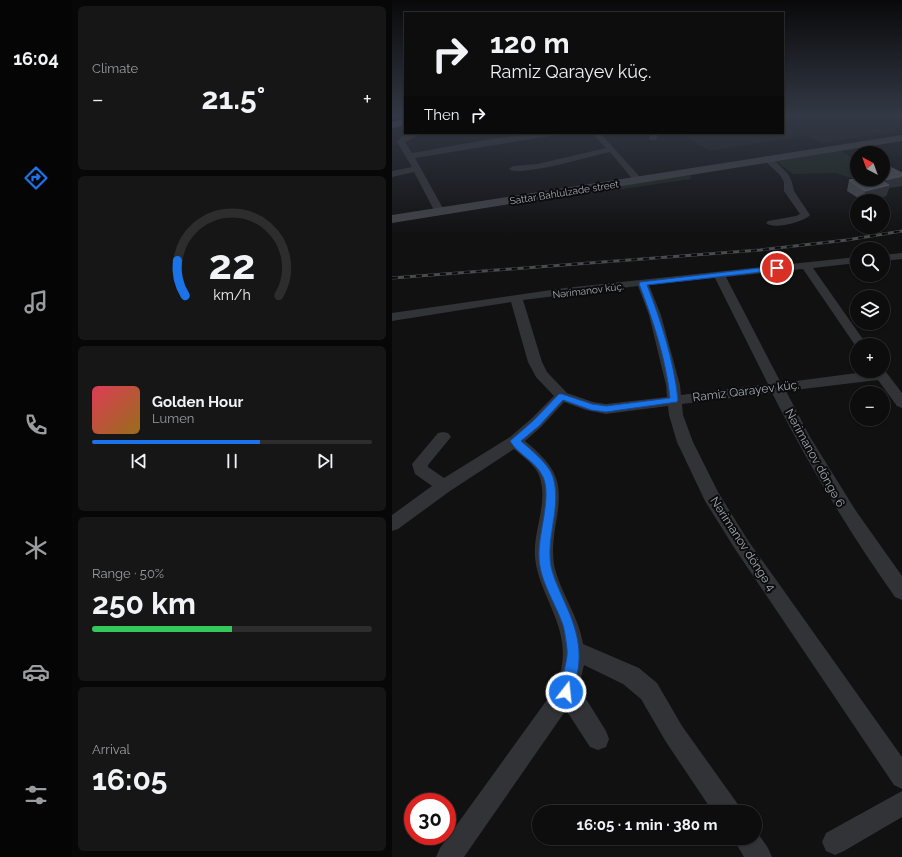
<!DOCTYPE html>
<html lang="en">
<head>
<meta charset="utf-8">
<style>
	body { margin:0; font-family:Raleway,sans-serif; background:#161617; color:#f1f3f6; height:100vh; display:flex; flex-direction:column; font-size:15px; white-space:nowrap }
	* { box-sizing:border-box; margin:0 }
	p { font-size:13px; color:#9a9c9e }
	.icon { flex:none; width:22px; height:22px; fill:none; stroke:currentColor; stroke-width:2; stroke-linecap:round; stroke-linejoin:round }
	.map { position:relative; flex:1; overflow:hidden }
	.details { display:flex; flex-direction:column; gap:6px; padding:6px; background:#070708; width:320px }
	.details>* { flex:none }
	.top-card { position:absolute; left:12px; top:12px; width:380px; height:122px; border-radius:0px; box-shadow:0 1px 3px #0004,0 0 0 1px #2d2d2e; background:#0d0d0e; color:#f1f3f6; overflow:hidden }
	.needle { width:26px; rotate:319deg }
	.controls { position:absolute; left:458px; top:146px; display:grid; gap:8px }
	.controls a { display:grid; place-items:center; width:40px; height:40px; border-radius:50%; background:#0d0d0e; box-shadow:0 1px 3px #0004,0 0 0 1px #2d2d2e; font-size:20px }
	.speed { position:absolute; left:12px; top:793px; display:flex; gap:8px; font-size:20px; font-weight:700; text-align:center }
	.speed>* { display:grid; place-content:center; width:52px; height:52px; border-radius:50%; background:#0d0d0e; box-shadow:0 1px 3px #0004,0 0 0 1px #2d2d2e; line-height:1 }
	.speed .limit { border:6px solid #d22; background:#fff; color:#111 }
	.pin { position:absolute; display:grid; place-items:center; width:34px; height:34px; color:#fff; margin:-17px; border:2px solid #fff; border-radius:50%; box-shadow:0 1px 4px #0007 }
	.me { position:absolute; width:44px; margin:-22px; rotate:16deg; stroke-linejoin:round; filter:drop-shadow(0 0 3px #0008) }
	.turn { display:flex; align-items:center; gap:14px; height:84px; padding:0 20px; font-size:18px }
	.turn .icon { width:52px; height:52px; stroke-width:2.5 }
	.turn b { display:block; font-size:28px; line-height:34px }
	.then { display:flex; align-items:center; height:38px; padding:0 20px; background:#0003; gap:8px; font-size:15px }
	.big { font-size:30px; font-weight:700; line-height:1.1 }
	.details .widget { flex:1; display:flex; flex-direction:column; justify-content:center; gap:6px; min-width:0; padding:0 14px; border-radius:6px; background:#161617 }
	.details .dial { align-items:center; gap:0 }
	.dial svg { height:104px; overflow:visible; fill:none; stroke:#2d2d2e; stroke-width:7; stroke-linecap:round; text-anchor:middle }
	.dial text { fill:#f1f3f6; stroke:none }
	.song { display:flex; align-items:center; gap:12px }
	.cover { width:48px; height:48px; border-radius:6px; background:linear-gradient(135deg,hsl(350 70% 55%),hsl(40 70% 35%)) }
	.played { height:4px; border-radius:2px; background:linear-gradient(90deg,#1a73e8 60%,#2d2d2e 60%) }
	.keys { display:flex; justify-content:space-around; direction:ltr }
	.heat { display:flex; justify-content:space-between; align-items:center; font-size:22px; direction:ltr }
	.charge { height:6px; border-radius:3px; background:linear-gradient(90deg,#34c759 50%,#2d2d2e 0) }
	.trip { position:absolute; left:140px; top:805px; width:230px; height:40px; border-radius:20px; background:#0d0d0e; box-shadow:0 1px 3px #0004,0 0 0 1px #2d2d2e; font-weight:700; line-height:40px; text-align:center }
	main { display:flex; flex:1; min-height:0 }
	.tab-bar { display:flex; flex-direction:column; width:72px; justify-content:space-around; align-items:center; background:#050506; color:#9a9c9e }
	.tab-bar .icon { width:28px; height:28px }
	.tab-bar .selected { color:#1a73e8 }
	.tab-bar b { font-size:18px; color:#f1f3f6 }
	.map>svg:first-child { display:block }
	.built { fill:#1d1d1f }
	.green { fill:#1d251d }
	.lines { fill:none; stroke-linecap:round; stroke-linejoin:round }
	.street { fill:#323337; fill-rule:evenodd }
	.secondary { fill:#404247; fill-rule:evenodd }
	.highway { fill:#5e6168; fill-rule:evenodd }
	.rail-casing { stroke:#494b50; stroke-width:3 }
	.rail { stroke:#0c0c0d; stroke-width:2; stroke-dasharray:6; stroke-linecap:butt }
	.wall { fill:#46484d }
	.shaded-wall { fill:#2d2e31 }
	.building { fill:#505358; stroke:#5d6066 }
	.route { fill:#1a73e8; stroke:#114b97 }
	.labels { text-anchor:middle; stroke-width:4; stroke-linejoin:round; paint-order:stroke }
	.far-street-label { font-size:10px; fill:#a2a8b3; stroke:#0c0c0d }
	.street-label { font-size:12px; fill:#a2a8b3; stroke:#0c0c0d }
</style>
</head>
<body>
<main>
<nav class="tab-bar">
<b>16:04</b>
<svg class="icon selected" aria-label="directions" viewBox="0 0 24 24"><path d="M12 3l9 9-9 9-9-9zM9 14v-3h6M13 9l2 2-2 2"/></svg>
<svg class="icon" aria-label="music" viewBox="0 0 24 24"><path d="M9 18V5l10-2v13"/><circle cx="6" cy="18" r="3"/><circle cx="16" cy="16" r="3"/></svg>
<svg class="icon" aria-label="phone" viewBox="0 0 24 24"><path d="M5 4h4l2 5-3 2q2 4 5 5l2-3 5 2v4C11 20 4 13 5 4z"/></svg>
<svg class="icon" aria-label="climate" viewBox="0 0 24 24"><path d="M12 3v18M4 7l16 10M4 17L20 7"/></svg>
<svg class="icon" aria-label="car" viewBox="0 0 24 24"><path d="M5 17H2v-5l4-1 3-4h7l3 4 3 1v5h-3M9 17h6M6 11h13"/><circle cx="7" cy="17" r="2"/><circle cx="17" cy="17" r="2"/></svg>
<svg class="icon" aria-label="filters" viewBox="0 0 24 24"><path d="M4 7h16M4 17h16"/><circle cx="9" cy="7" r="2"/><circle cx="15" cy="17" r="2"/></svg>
</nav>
<section class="details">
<div class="widget"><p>Climate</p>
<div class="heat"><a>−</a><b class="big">21.5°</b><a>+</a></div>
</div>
<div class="widget dial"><svg viewBox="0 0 100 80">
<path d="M14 69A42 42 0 1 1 86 69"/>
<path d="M14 69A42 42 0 0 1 8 42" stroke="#1a73e8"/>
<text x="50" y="56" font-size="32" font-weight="700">22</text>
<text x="50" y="72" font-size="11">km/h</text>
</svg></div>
<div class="widget">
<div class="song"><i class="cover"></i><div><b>Golden Hour</b><p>Lumen</p></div></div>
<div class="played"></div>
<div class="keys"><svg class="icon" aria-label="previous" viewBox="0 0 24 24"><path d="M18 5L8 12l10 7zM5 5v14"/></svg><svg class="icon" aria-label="pause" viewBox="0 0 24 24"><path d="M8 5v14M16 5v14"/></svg><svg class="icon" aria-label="next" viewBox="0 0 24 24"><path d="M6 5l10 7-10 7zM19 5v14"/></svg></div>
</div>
<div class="widget"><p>Range · 50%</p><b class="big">250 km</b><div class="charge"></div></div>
<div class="widget"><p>Arrival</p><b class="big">16:05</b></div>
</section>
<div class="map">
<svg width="510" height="857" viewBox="0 0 510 857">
	<rect width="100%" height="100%" fill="#111112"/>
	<path class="built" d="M391 115H510V130L430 143 415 135 318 151 288 133H391Z"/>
	<path class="green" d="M448 150 465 161V178L462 179 444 173 401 174 384 161Z
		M298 175 299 179 190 195 185 192Z"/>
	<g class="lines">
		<path class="street" d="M20 133H31L13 142 20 153C69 145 118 133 168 133L164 135 23 158 53 212 48 215 43 212 22 172 0 177V171L20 167 5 142 10 136Z
			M200 133H208L249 178 250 180 249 182H243L218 152C202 155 126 178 117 169L121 166 145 164 214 148Z
			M259 133H267L264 140H258L257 138Z
			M373 157H379L396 174 400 182 402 191 418 215C412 222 381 230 374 223L376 221 404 216 408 214 392 191V182L388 175 373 161 372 159Z
			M510 253V259L491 261V255Z
			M465 257V263L421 268 475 345H465V348L411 269 334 277 389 383 480 371H491V368L510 393V408L505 406 486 380 394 391 418 437 464 511 510 576V600L503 597C457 532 416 464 380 393L290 404 291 415 301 442 326 492 355 539 510 757V789L502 785 343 549 313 501 285 442 277 415 276 406 214 414 194 410 172 402 149 427 133 441C169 471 171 484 163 529 161 543 160 556 163 569 170 595 187 617 191 644L247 668 265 683 290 726 345 803 348 812H321L274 742 249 699 231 684 192 665 186 689 196 702 214 731 217 739 214 747 206 750 198 747 174 710 72 857H44L48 848 165 686C177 648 169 630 154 595 149 583 144 570 143 557 141 530 156 505 148 478 145 466 131 457 122 449L58 491 6 529 0 531V515L40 486 23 474 20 464 46 433 51 432 56 433 59 437 36 465V467L52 478 118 437 139 419 162 396 144 377 136 362 119 302 0 321V313L173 288ZM323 278 376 384 289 395 288 385 269 315 257 285ZM246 286 257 315 274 385 275 397 214 404 201 402 175 393 155 372 150 362 131 300Z
			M510 791V817L452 851 443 855 434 851 430 842 434 833Z
			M363 829 376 848 380 857H352L341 838H363Z"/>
		<path class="secondary" d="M510 135V141L0 223V215Z"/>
		<path class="highway" d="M13 119V125L0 128V122Z"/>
		<defs>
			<path id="rail" d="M0 278 368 250 455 240 510 231"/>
		</defs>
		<use href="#rail" class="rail-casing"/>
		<use href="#rail" class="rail"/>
	</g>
	<path class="wall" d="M491 168 497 188 494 196 471 201 455 191 457 180 465 179H491Z"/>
	<path class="shaded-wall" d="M510 176V186L497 188 494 196 471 201 473 191 491 187 493 180Z"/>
	<path class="building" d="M498 167 510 173V176L493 180 491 178V168Z
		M465 179H486L497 185 473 191 457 180Z"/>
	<linearGradient id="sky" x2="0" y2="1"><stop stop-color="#09090a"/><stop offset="0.49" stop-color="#323844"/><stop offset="1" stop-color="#323844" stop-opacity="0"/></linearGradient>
	<rect width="510" height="235" fill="url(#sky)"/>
	<path class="route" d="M385 266 388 268 387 270 255 285C269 321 282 361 286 400L285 402 214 412 199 410 171 400 147 426 129 441C139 450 157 464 161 477 169 503 157 530 158 556 158 570 164 582 169 594 186 631 195 656 178 696L174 698 169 696C165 687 177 662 175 649 174 641 173 632 171 625 163 602 147 580 147 556 146 534 160 496 151 477 144 461 126 455 118 441L141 421 167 394H170L200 404 214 406 278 398C274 359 261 320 247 284L248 282Z"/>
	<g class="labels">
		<g class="far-street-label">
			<text transform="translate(172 192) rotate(-9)" y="4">Sattar Bahlulzade street</text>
			<text transform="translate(196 290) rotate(-7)" y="4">Nərimanov küç.</text>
		</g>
		<g class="street-label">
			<text transform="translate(354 391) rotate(-7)" y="4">Ramiz Qarayev küç.</text>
			<text transform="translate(423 458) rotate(61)" y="4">Nərimanov döngə 6</text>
			<text transform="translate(351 544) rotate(57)" y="4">Nərimanov döngə 4</text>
		</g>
	</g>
</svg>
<div class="controls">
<a><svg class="needle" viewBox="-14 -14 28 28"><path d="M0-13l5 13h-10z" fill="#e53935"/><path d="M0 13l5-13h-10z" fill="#9a9c9e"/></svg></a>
<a><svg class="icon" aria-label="sound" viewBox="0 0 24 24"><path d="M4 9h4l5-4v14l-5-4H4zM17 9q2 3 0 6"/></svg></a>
<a><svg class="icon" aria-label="search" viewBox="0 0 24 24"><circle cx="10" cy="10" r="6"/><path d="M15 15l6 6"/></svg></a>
<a><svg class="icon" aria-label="layers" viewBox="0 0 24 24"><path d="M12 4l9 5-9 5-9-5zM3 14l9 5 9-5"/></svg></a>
<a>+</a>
<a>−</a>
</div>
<div class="speed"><div class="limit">30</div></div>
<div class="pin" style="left:385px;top:268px;background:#d93025"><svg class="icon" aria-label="arrive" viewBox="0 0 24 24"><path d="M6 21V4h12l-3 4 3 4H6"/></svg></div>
<svg class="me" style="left:174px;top:692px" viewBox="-20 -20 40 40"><circle r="17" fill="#1a73e8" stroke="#fff" stroke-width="3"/><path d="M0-11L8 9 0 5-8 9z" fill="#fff"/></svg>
<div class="trip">16:05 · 1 min · 380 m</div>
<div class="top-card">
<div class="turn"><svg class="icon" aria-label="right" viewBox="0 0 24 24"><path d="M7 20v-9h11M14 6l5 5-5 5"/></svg><div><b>120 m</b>Ramiz Qarayev küç.</div></div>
<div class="then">Then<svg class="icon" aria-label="right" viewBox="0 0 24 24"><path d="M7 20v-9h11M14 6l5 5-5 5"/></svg></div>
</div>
</div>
</main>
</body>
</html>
